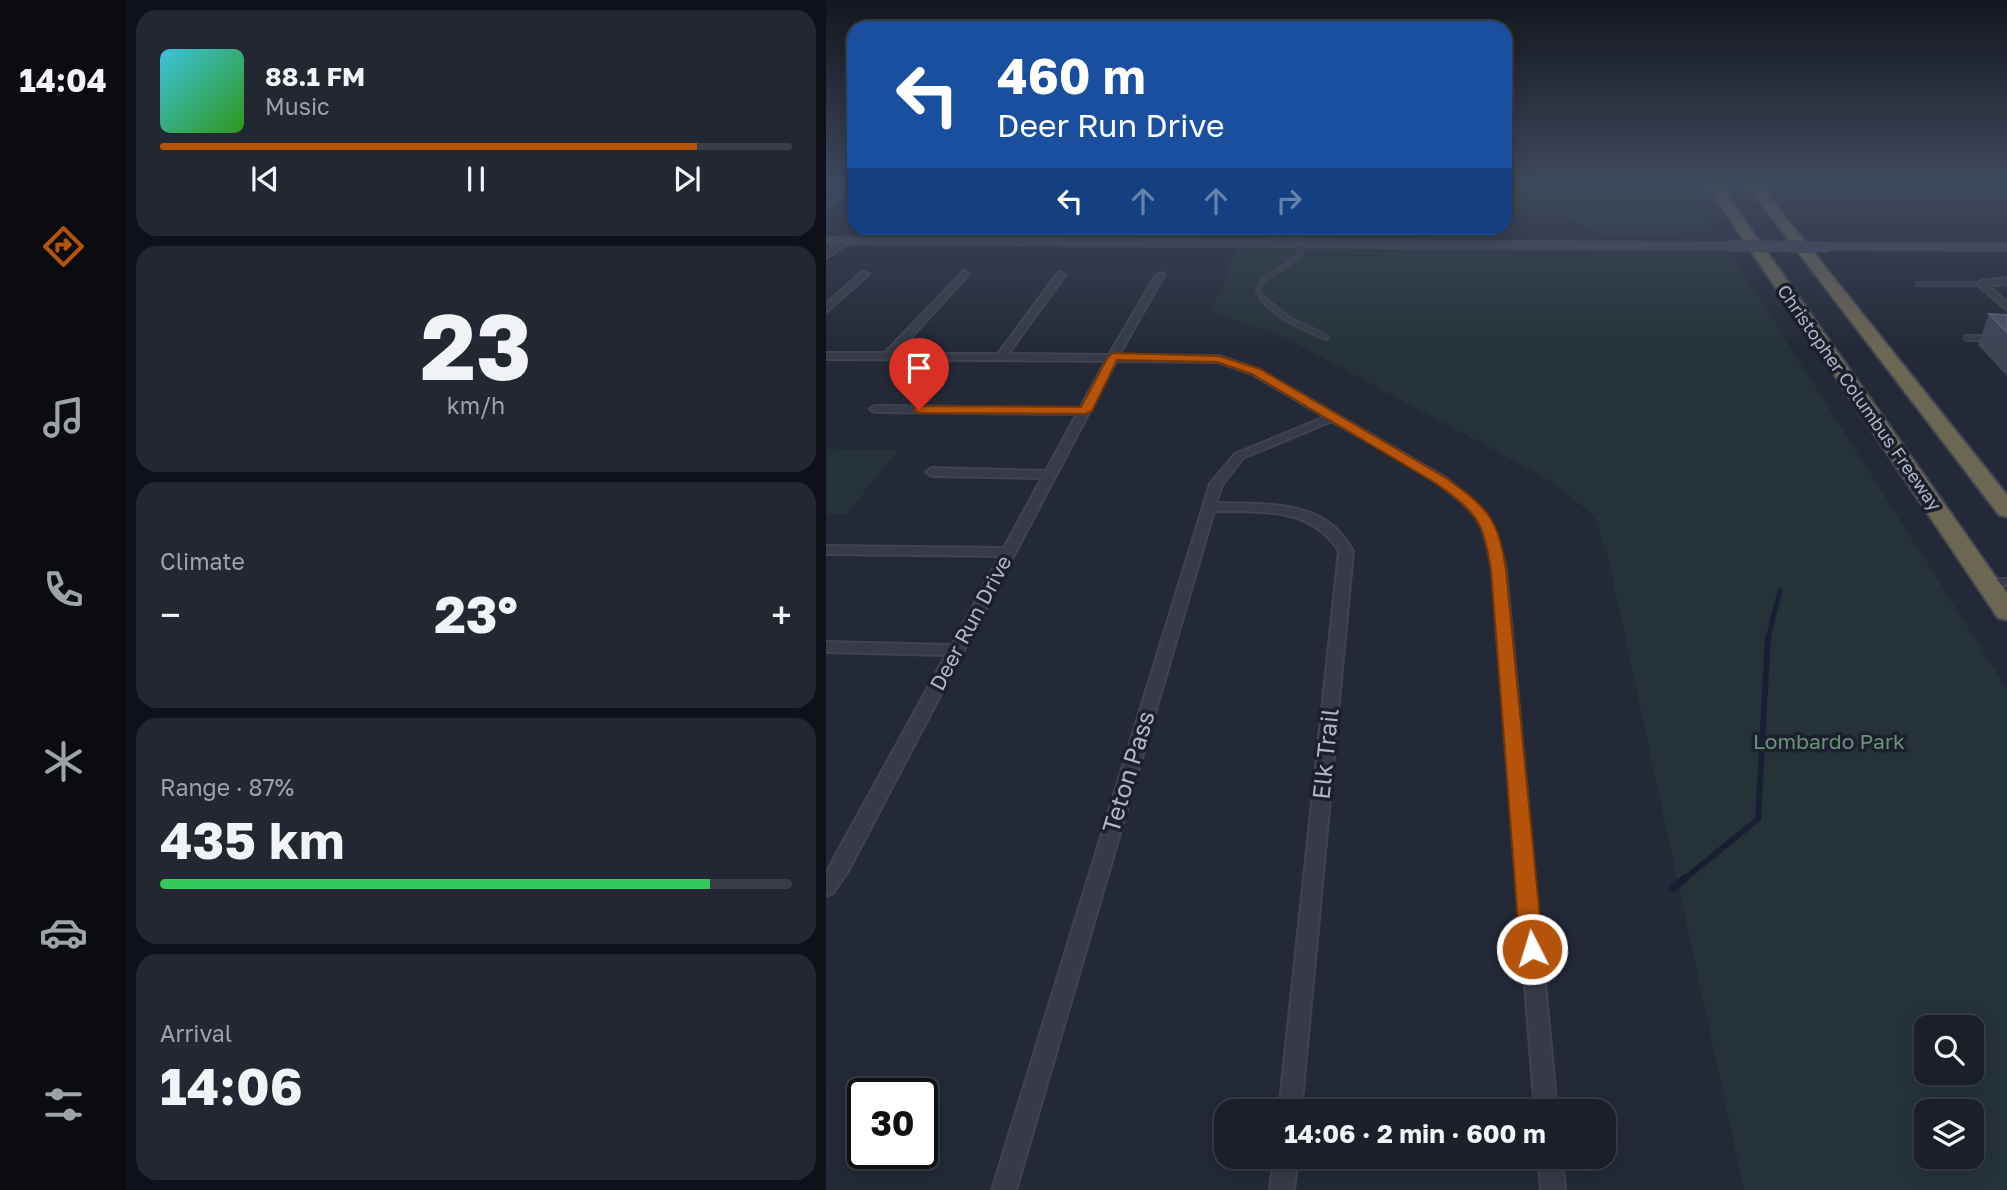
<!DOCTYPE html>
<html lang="en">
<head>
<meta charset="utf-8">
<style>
	body { margin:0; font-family:"Golos Text",sans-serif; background:#232731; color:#f1f3f6; height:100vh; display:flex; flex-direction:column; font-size:26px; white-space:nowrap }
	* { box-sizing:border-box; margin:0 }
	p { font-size:23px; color:#9fa2a8 }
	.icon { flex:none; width:38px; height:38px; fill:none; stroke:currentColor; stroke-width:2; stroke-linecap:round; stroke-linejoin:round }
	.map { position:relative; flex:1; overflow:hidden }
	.side { display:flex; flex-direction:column; gap:10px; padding:10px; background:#0e1117; width:700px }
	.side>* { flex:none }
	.hud { position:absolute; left:21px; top:21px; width:665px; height:214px; border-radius:21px; box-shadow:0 4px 18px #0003,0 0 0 2px #383d46; background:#1a4fa0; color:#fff; overflow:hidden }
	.tools { position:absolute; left:1088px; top:1015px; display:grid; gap:14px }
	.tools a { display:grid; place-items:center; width:70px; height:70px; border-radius:14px; background:#1a1f29; box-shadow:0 4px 18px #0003,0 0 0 2px #383d46; font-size:35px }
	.speed { position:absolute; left:21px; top:1078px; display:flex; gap:14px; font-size:35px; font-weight:700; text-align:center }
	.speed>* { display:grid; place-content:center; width:91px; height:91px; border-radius:50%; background:#1a1f29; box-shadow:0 4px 18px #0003,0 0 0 2px #383d46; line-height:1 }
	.speed .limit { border:4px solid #111; border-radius:10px; background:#fff; color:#111 }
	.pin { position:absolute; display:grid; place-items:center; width:60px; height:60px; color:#fff; margin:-72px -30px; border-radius:50% 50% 50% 0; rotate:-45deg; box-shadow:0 0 7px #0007 }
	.pin .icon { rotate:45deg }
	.me { position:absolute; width:77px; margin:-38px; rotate:355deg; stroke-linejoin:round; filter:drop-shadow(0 0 5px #0008) }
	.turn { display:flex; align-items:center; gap:24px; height:147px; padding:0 35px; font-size:32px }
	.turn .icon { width:91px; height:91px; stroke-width:2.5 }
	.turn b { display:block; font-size:49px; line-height:60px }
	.lanes { display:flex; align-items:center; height:66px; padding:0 35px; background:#0003; justify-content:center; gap:35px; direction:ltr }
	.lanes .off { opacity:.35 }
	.big { font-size:52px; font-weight:700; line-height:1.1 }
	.side .card { flex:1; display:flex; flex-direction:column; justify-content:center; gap:10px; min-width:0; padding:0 24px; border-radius:21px; background:#232731 }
	.side .dial { align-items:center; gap:0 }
	.dial b { font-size:91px; line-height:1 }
	.song { display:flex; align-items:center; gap:21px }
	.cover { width:84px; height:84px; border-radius:10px; background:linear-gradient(135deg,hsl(190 70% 55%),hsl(110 70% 35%)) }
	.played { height:7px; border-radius:4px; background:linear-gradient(90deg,#b45309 85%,#383d46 85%) }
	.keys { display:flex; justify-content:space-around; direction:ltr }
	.heat { display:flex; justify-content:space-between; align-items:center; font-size:38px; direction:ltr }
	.charge { height:10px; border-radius:5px; background:linear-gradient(90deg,#34c759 87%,#383d46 0) }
	.trip { position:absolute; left:388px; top:1099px; width:402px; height:70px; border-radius:21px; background:#1a1f29; box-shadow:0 4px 18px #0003,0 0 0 2px #383d46; font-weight:700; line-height:70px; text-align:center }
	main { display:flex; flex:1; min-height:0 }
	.menu { display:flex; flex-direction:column; width:126px; justify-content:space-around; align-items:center; background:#0a0c10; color:#9fa2a8 }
	.menu .icon { width:49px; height:49px }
	.menu .selected { color:#b45309 }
	.menu b { font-size:32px; color:#f1f3f6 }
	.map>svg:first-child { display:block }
	.green { fill:#253338; fill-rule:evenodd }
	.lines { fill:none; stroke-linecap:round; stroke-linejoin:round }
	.stream-far3 { stroke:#181f33; stroke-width:2.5 }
	.stream-far2 { stroke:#181f33; stroke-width:5 }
	.stream-far1 { stroke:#181f33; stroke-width:6 }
	.stream { stroke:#181f33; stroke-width:8 }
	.lane-far2-casing { stroke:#404450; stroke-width:6 }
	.lane-far1-casing { stroke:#404450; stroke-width:8 }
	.lane-casing { stroke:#404450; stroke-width:10 }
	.street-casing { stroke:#404450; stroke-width:4 }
	.secondary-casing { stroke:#404450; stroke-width:4 }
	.highway-casing { stroke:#414652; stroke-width:4 }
	.lane-far2 { stroke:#363b47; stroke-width:4.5 }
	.lane-far1 { stroke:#363b47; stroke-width:5 }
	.lane { stroke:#363b47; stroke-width:6 }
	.street { fill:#363b47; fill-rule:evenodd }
	.secondary { fill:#454a5a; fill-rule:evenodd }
	.highway { fill:#6c6654; fill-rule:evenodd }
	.secondary-bridge-casing { stroke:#404450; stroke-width:12; stroke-linecap:butt }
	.secondary-bridge { stroke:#454a5a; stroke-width:10 }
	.wall { fill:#3f4555 }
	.building { fill:#4b5161; stroke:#5b6170; stroke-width:2 }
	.route { fill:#b45309; stroke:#753606; stroke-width:2 }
	.labels { text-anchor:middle; stroke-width:7; stroke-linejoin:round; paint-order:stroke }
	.far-street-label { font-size:18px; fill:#b1b6c3; stroke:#1c202c }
	.street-label { font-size:21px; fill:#b1b6c3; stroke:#1c202c }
	.park-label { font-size:21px; fill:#6b9279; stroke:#1c202c }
	.near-street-label { font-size:24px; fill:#b1b6c3; stroke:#1c202c }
</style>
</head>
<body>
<main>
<nav class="menu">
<b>14:04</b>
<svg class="icon selected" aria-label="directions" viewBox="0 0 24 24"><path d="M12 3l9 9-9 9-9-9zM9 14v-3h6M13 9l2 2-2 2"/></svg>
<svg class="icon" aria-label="music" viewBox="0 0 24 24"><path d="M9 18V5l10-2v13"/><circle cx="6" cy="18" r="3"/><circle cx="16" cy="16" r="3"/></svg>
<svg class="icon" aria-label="phone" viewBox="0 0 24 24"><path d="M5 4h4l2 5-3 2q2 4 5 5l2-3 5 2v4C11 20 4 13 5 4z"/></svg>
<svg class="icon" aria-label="climate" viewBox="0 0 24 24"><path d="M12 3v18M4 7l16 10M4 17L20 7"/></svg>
<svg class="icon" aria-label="car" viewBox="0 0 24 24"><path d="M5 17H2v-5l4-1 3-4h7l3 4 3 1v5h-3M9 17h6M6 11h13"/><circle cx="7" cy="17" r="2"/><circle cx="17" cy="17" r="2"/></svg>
<svg class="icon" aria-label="filters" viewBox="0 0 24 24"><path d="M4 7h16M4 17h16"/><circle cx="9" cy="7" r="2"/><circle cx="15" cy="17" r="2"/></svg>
</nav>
<section class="side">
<div class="card">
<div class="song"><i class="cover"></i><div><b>88.1 FM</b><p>Music</p></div></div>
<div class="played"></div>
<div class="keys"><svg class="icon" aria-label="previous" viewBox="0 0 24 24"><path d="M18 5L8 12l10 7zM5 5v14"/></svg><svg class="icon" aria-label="pause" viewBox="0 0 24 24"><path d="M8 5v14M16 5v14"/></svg><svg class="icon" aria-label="next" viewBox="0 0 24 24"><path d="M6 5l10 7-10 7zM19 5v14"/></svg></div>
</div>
<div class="card dial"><b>23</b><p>km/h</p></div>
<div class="card"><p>Climate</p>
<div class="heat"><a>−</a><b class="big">23°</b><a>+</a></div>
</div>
<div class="card"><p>Range · 87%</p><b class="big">435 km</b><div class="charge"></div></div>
<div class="card"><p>Arrival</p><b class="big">14:06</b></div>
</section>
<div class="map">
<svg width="1181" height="1190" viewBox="0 0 1181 1190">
	<rect width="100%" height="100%" fill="#232937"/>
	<path class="green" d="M841 184H859L889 232 777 236 731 214 686 213 679 217V201H850Z
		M410 248 902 249 1181 689V1190H918L782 557 768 517 740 492 709 472 456 336 386 312ZM1101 1027H1146V1073H1101ZM1101 1111H1146V1157H1101Z
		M0 449 72 450 21 514H0Z"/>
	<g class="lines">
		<path class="stream-far3" d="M0 259H404"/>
		<path class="stream-far2" d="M942 638 954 590"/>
		<path class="stream-far1" d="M857 880 932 819 942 636"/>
		<path class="stream" d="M847 888 859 878"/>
		<defs>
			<path id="lane-far2" d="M156 241 169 228
				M1092 284H1155
				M438 301 432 291 437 280 473 257 477 243"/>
			<path id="lane-far1" d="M437 299 461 319 499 337
				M1141 338H1181"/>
			<path id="lane" d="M1164 582H1181"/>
			<path id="street" d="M28 184V189L0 208V203Z
				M450 228H458L452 243 448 245 444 243Z
				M468 228H476L471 243 467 245 463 243Z
				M17 239 24 241 0 258V252Z
				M138 271 142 274 141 276 70 354H172L232 273 235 272 239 275 182 354 283 355 330 275 337 273 338 275 293 355 393 356 434 370 620 478C657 507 670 524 680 570L731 1111H709L666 570C663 552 660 533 650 518 627 484 544 444 506 421L417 458 396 485 390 503C430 504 486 500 514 533 519 538 523 545 527 551L475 1111H453L513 551C484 506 436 512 388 511L190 1190H166L384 484 409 454 499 417 426 374 392 362 290 361 22 871 7 893 0 896V873L120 655 0 652V642L126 645 174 556 0 554V546L178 548 216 478 106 476 100 472 106 468 220 471 251 414 49 412 44 409 49 406 254 408 280 361 0 359V353H59Z
				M36 272 43 274 0 312V304Z
				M1181 278V284L1162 286 1181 302V310L1151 284 1155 281Z
				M448 1157H472L468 1190H444Z
				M712 1157H736L739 1190H715Z"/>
			<path id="secondary" d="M0 238 901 243 907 246 901 249 0 244Z
				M1001 244H1181V250L997 249V245Z"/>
			<path id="highway" d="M880 184H893L1181 593V620L1172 618Z
				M920 184H933L1181 495V517L1173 515Z"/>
		</defs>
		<use href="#lane-far2" class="lane-far2-casing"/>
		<use href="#lane-far1" class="lane-far1-casing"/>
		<use href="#lane" class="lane-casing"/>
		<use href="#street" class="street-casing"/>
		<use href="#secondary" class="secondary-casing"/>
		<use href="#highway" class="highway-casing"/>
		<use href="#lane-far2" class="lane-far2"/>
		<use href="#lane-far1" class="lane-far1"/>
		<use href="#lane" class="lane"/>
		<use href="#street" class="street"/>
		<use href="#secondary" class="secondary"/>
		<use href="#highway" class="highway"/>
		<defs>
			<path id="secondary-bridge" d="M901 246 1001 247"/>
		</defs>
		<use href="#secondary-bridge" class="secondary-bridge-casing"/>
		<use href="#secondary-bridge" class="secondary-bridge"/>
	</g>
	<path class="wall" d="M1163 314 1181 315V376L1152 345Z"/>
	<path class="building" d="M1163 314 1181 315V332Z"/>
	<linearGradient id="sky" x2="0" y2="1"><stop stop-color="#13171e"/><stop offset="0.52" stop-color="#3f495e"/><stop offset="1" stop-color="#3f495e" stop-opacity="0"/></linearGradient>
	<rect width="1181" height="351" fill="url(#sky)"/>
	<path class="route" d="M287 353 393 356 434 369 620 478C662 508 672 518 680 570L717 949 714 956 706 958 698 956 694 949 665 570C657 520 651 513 611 484L426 374 391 362 291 360 266 411 259 414 93 413 87 410 93 406 255 407 282 357Z"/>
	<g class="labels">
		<g class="far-street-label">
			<text transform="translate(1033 398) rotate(55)" y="6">Christopher Columbus Freeway</text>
		</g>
		<g class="street-label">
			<text transform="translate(145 623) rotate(-62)" y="7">Deer Run Drive</text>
		</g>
		<g class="park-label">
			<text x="1003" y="749">Lombardo Park</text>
		</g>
		<g class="near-street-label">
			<text transform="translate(500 754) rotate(-84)" y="8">Elk Trail</text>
			<text transform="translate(303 772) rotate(-73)" y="8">Teton Pass</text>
		</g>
	</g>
</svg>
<div class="tools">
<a><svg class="icon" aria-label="search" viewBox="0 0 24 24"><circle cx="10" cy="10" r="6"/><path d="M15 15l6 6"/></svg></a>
<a><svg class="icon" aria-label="layers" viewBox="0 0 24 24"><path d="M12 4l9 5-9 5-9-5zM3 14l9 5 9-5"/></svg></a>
</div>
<div class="speed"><div class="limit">30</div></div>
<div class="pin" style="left:93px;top:410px;background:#d93025"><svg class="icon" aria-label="arrive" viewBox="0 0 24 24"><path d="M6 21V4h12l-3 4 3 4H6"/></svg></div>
<svg class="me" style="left:706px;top:949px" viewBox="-20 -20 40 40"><circle r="17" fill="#b45309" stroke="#fff" stroke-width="3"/><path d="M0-11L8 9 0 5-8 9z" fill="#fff"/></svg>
<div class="trip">14:06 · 2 min · 600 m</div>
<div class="hud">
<div class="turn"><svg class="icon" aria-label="left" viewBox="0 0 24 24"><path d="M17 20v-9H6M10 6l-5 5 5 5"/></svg><div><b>460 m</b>Deer Run Drive</div></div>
<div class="lanes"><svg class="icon" aria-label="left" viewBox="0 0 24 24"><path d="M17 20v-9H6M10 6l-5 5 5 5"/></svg><svg class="icon off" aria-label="ahead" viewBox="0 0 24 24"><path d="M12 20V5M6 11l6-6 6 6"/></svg><svg class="icon off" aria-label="ahead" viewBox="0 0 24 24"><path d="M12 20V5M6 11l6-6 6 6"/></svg><svg class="icon off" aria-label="right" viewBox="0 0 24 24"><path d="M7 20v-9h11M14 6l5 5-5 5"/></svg></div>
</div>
</div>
</main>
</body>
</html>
